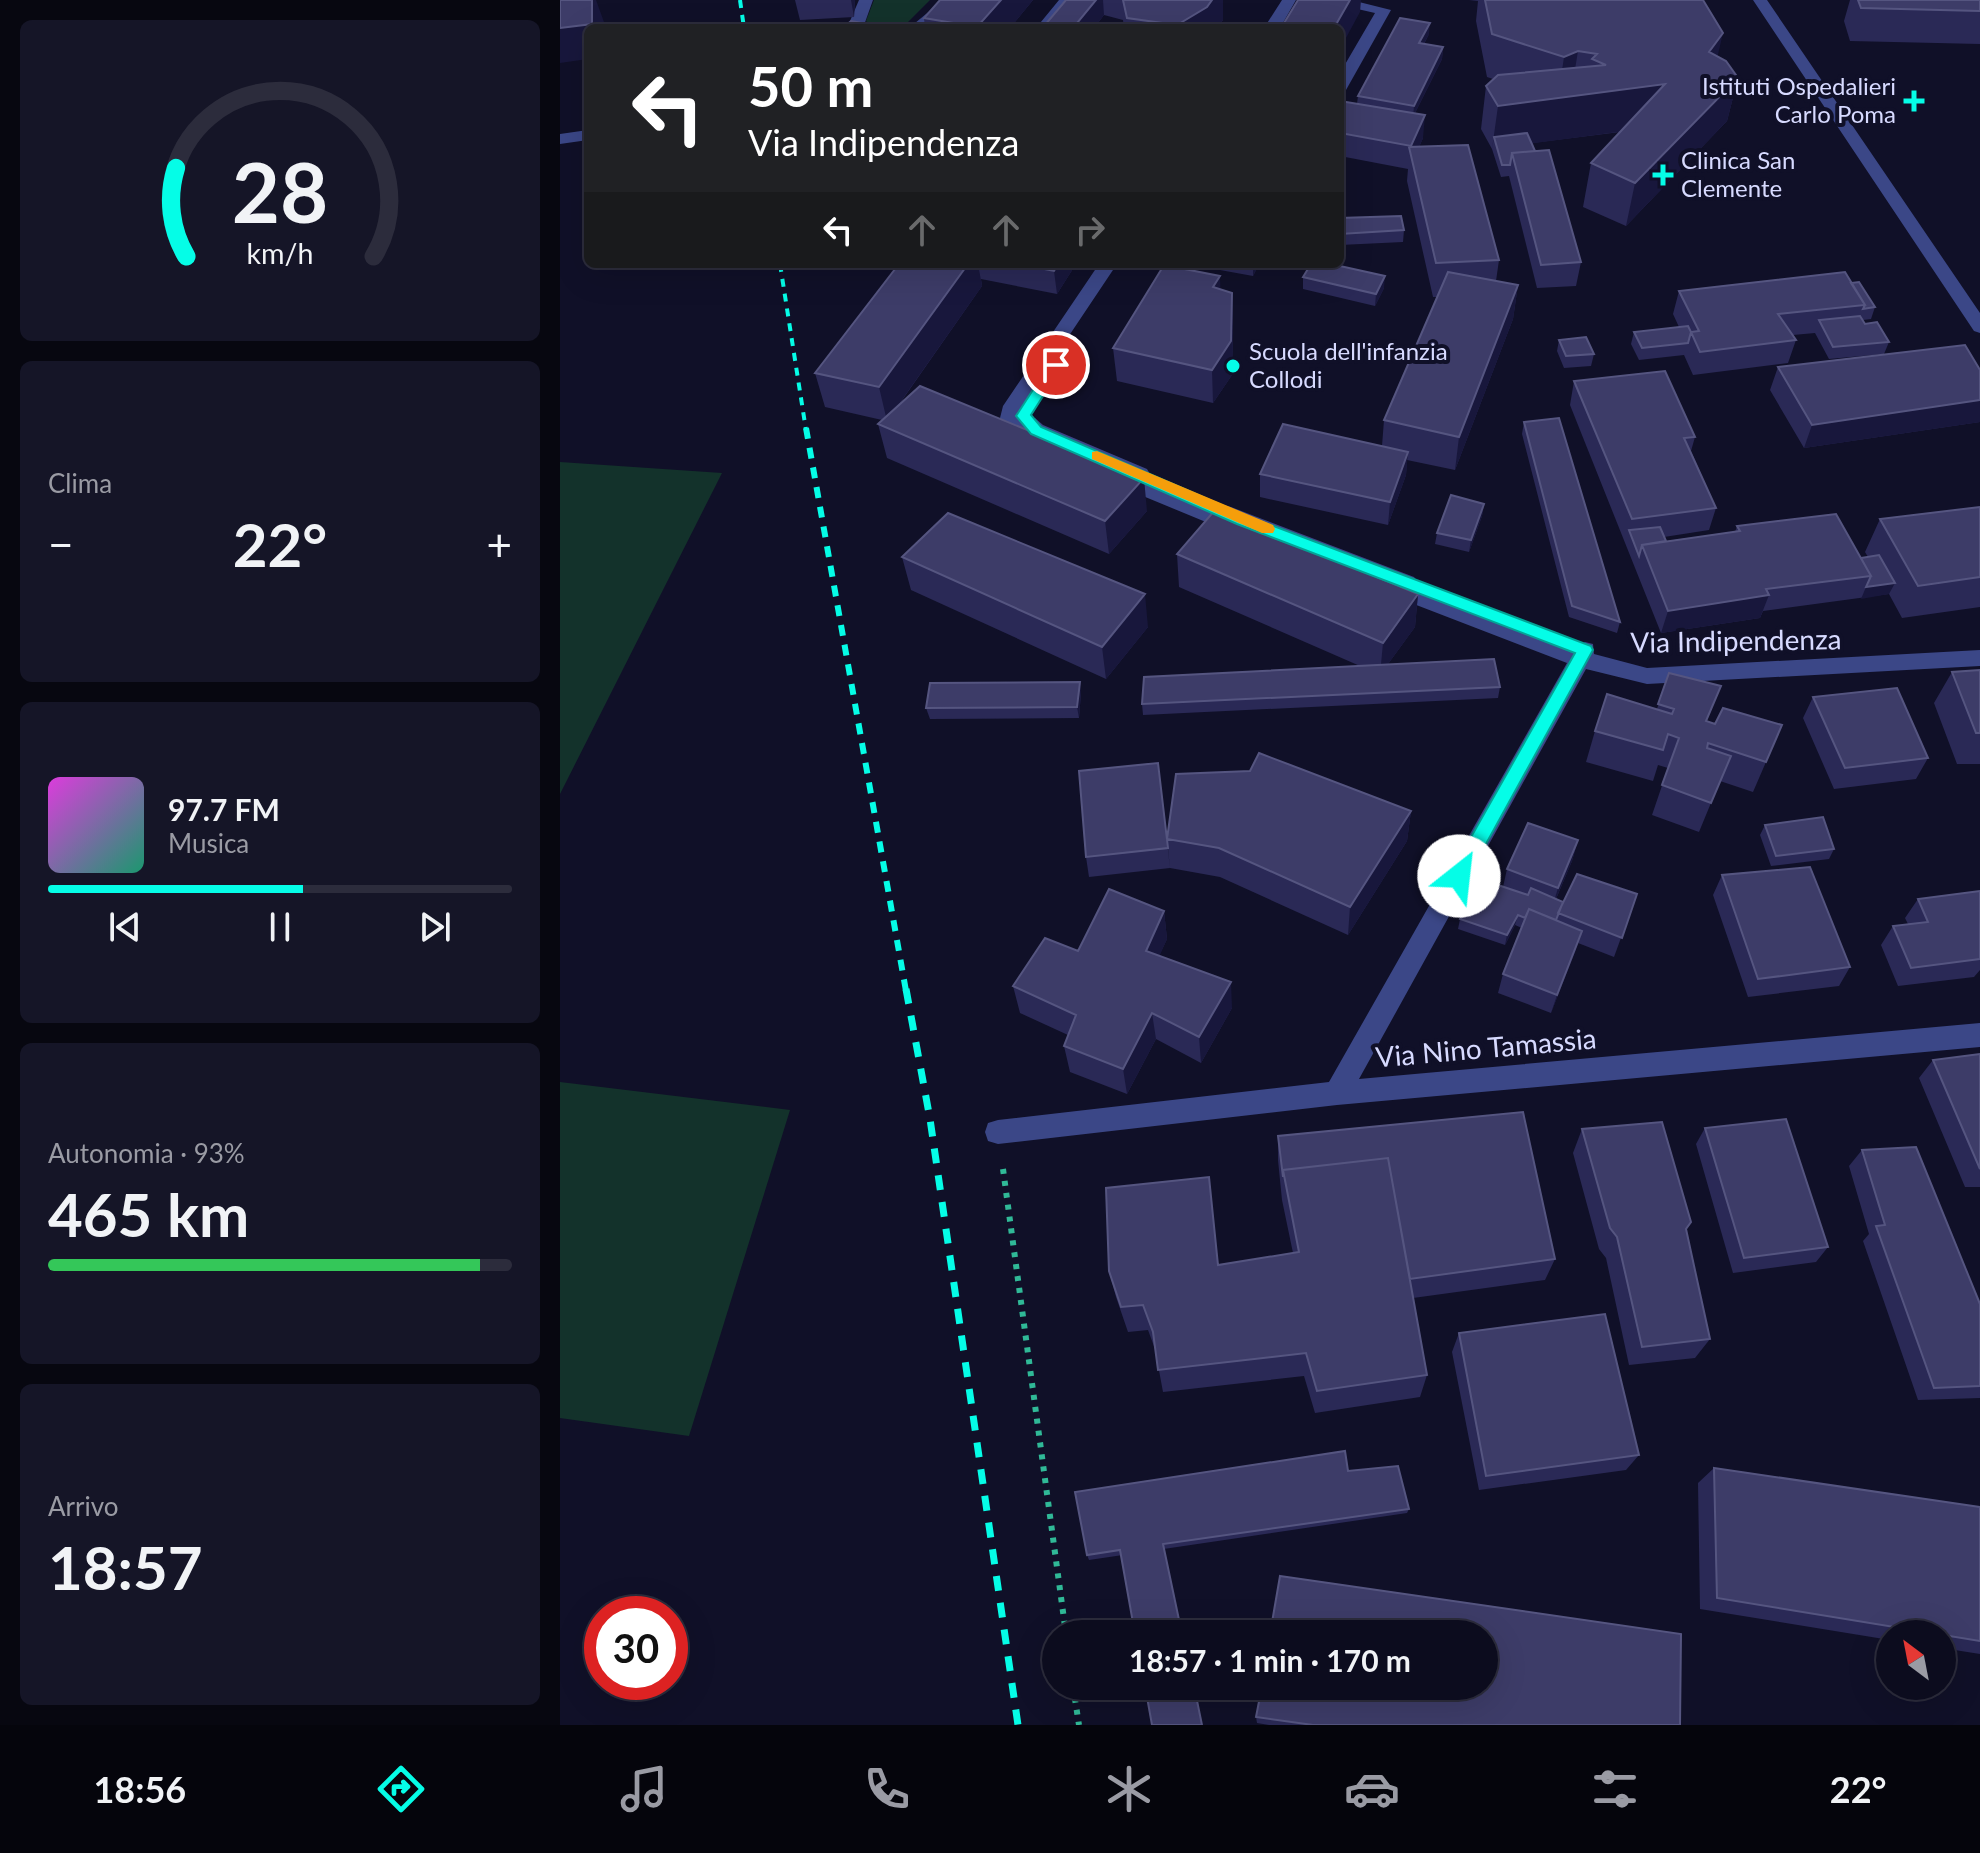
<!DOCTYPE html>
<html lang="it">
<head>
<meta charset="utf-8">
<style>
	body { margin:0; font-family:Lato,sans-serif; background:#151527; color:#f1f3f6; height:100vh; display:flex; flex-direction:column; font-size:30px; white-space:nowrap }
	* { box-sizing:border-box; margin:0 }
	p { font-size:26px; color:#9a9ba4 }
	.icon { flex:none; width:44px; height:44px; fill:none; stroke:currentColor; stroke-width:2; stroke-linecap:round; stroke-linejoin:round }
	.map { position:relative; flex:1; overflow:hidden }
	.drawer { display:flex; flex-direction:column; gap:20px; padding:20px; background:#070710; width:560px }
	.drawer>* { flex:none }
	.banner { position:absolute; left:24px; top:24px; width:760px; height:244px; border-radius:12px; box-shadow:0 8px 32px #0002,0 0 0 2px #2c2c3c; background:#202124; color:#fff; overflow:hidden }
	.needle { width:52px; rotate:328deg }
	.tools { position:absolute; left:1316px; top:1620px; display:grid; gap:16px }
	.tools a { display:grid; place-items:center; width:80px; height:80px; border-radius:50%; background:#0c0c1e; box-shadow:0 8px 32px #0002,0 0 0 2px #2c2c3c; font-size:40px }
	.speed { position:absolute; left:24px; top:1596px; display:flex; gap:16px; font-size:40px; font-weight:700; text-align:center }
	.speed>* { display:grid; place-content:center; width:104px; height:104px; border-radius:50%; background:#0c0c1e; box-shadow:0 8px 32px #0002,0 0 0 2px #2c2c3c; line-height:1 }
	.speed .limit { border:12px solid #d22; background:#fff; color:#111 }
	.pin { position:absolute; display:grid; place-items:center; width:68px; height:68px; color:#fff; margin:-34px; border:4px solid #fff; border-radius:50%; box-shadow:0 2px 8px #0007 }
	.me { position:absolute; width:88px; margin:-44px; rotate:29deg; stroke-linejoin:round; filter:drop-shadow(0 0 6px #0008) }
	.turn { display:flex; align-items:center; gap:28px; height:168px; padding:0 32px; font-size:36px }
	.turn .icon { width:104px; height:104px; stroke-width:2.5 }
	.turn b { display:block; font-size:56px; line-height:68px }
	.lanes { display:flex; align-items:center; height:76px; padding:0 32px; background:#0003; justify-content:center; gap:40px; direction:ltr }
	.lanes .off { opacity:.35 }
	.big { font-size:60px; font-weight:700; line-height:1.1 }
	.drawer .card { flex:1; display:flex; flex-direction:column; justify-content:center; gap:12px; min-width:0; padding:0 28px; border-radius:12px; background:#151527 }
	.drawer .dial { align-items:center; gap:0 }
	.dial svg { height:208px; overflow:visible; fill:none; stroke:#2c2c3c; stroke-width:7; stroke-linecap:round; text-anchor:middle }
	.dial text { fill:#f1f3f6; stroke:none }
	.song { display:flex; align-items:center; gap:24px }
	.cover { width:96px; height:96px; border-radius:12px; background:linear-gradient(135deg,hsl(300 70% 55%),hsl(160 70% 35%)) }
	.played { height:8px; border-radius:4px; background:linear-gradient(90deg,#05fde7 55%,#2c2c3c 55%) }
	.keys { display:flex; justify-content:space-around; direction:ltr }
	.heat { display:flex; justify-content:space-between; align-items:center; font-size:44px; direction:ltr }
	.charge { height:12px; border-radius:6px; background:linear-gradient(90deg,#34c759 93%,#2c2c3c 0) }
	.trip { position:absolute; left:482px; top:1620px; width:456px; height:80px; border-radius:40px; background:#0c0c1e; box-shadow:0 8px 32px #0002,0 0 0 2px #2c2c3c; font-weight:700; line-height:80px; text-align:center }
	.dock { display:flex; height:128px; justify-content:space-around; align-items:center; background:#05050c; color:#9a9ba4 }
	.dock .icon { width:56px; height:56px }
	.dock .active { color:#05fde7 }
	.dock b { font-size:36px; color:#f1f3f6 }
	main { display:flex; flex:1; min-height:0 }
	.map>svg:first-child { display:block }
	.green { fill:#13322b }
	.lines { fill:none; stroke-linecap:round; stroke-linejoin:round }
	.path { stroke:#30b997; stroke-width:6; stroke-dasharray:5 7; stroke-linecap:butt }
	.minor { fill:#3b4787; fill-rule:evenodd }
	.rail-far2 { stroke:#05fde7; stroke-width:4; stroke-dasharray:8 7; stroke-linecap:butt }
	.rail-far1 { stroke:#05fde7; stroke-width:6; stroke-dasharray:11 9; stroke-linecap:butt }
	.rail { stroke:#05fde7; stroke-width:7; stroke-dasharray:15 12; stroke-linecap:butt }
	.wall { fill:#2a2956 }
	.shaded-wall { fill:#18173c }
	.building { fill:#3d3c68; stroke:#555580; stroke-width:2 }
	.route { fill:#05fde7; stroke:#03a496; stroke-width:2 }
	.slow { fill:#f59e0b }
	.poi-dot { fill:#05fde7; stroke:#101028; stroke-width:3 }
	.labels { text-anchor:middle; stroke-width:8; stroke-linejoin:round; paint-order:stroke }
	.far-poi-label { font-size:24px; fill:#d7daff; stroke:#101028; text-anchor:start }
	.street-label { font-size:28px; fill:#d7daff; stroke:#101028 }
</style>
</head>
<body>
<main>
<section class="drawer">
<div class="card dial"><svg viewBox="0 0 100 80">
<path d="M14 69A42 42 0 1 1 86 69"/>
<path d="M14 69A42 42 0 0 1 10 35" stroke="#05fde7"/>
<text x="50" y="56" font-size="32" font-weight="700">28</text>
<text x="50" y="72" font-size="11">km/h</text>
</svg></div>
<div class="card"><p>Clima</p>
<div class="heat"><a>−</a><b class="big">22°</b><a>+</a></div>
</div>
<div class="card">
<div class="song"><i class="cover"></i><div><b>97.7 FM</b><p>Musica</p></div></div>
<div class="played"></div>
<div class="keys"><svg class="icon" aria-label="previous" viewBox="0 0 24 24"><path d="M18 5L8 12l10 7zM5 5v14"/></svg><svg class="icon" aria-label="pause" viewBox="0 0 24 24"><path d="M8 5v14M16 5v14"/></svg><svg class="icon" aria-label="next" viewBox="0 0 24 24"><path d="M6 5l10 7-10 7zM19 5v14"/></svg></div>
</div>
<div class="card"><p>Autonomia · 93%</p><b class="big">465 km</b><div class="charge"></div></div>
<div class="card"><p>Arrivo</p><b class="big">18:57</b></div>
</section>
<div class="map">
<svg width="1420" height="1725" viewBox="0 0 1420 1725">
	<rect width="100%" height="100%" fill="#101028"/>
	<path class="green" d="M314 0H370L346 24 313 27 306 21Z
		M0 462 162 473 0 794Z
		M0 1082 230 1110 129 1436 0 1418Z"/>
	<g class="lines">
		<path class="path" d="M443 1169 506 1634
			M513 1686 519 1725"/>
		<path class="minor" d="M299 0H313L303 28H287Z
			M383 0H399L366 28H349Z
			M499 0H514L492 28H476Z
			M722 0H736L720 28H704Z
			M758 0H791L831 10 786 90 780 92V73L815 13Z
			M1193 0H1207L1420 313V333L1414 331Z
			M28 130V140L0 144V134Z
			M539 264H557L462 406 460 418H475L483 425 587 469 590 474 582 480 655 510 664 505 671 507 854 577 858 582 853 588 1015 648 1025 642 1033 644 1034 654 1087 668 1420 650V666L1087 684 1026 669 799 1079 1420 1023V1047L777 1105 438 1144 428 1141 425 1132 428 1123 438 1120 769 1082 1007 663 820 591 816 586 821 580 686 528 677 534 670 532 549 482 546 477 554 471 487 442 478 450 452 437 440 418 443 406Z"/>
		<path class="rail-far2" d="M180 0 184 28
			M220 264 246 430"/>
		<path class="rail-far1" d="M246 428 346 991"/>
		<path class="rail" d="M346 989 370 1119 458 1725"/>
	</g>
	<path class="wall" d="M235 0H295L294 17 240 20Z
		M380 0H473L450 28H365L364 18Z
		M506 0H663V20L657 28H564L563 20 544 15 534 28H484V26Z
		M909 0H1143L1157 57 1178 78 1167 121 1066 226 1023 207 1031 163 1060 132 972 143 1021 262 1016 286 977 288 949 176 941 177 932 149 921 129 926 86 933 79 927 77 916 21 918 1Z
		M1290 0H1420V44L1290 41 1284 21Z
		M869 34 864 44 883 47 882 59 855 113 863 138 859 147 939 260 936 281 958 285 953 319 895 470 847 460 846 475 828 525 700 497V474L822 446 824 420 877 297H873L847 181 848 169 780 156V101L797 104 798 96Z
		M780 218 844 230 843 242 780 245Z
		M339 264H516L497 294 421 279 422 286 338 406 587 511 549 554 327 458 318 424 322 420 265 407 255 373Z
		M638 264H699L693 276 638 266Z
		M660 276V289L672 293 673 327 672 375 653 403 557 381 553 348Z
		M743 277 824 288 815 306 743 289Z
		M1291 283 1315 307 1311 319 1303 320 1305 324 1329 342 1324 354 1269 359 1255 333 1233 335 1236 340 1228 363 1133 375 1124 355 1079 360 1071 344 1074 332 1119 327 1113 314 1119 291Z
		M999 340 1034 354 1031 366 1004 368 997 351Z
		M1218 367 1420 370V422L1244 448 1210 390Z
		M1014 381 1135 437 1131 451 1156 508 1149 530 1104 537 1106 541 1175 532 1177 526 1301 558 1308 557 1305 552 1320 519 1420 507V607L1342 618 1329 594 1203 611 1200 618 1101 633 1010 405Z
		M964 422 1060 622 1057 633 1009 617 962 434Z
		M924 504 922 516 909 552 875 544 877 533Z
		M617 554 858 594 855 627 828 664 940 687 938 698 583 715 582 704 800 666 619 587Z
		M342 557 588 627 546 679 351 590Z
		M1420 670V764H1397L1374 703 1392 672Z
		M1109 673 1147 721 1155 724 1222 725 1193 792 1160 781 1139 832 1092 815 1108 768 1098 765 1093 781 1026 762 1035 731 1097 709Z
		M521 693 519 718 370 719 366 708Z
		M1253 697 1368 758 1356 779 1274 789 1243 718Z
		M598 763 610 868 529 877 526 857Z
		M851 811 847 841 788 935 660 877 610 868 607 839Z
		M1205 825 1274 849 1269 859 1211 866 1200 835Z
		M1018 840 1012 861 996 899 1003 902 1077 894 1054 957 1018 943 991 1013 938 993 943 974 962 928 955 925 945 945 898 929 900 919 943 887 947 869Z
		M1162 875 1290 967 1279 986 1188 997 1153 895Z
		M1420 891V970L1414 977 1338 986 1321 945 1333 926 1348 924 1345 918 1358 899Z
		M604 911 607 939 599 956 672 1008 641 1063 596 1039 567 1094 510 1072 504 1046 508 1035 460 1013 453 986 518 951Z
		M1420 1054V1187H1405L1359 1078 1373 1060Z
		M1145 1128 1268 1247 1256 1262 1173 1273 1136 1144Z
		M1022 1129 1126 1229 1150 1339 1135 1358 1069 1365 1046 1258 1039 1249 1013 1153Z
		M718 1136 995 1259 985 1280 853 1298 867 1375 860 1397 755 1413 744 1376 603 1392 595 1349 588 1330 568 1332 556 1297 549 1271 658 1265 733 1253 722 1200 718 1160Z
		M1302 1150 1420 1304V1398L1358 1400 1303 1241 1309 1234 1289 1166Z
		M899 1333 1079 1455 1066 1470 919 1490 892 1352Z
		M1154 1468 1420 1507V1654L1382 1648V1634H1330V1640L1140 1609 1138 1483Z
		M788 1471 849 1509 847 1513 529 1560 527 1555Z
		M696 1717 1120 1725H709L697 1723Z"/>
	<path class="shaded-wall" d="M32 0H36L44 22V28H28V59L0 63V28Z
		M291 0H295L294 17Z
		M441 0H473L450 28H417Z
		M536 0H543L544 15 534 28H513Z
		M652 0H663V20L657 28H617V25Z
		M790 0H801L800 12 780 49V28H774Z
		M870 23 869 34 858 55 859 43Z
		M1163 33 1153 76 1149 52Z
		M883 47 882 59 853 117 854 106Z
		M1018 51 1011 94 1105 84 1095 127 937 148 934 137 932 149 938 106 998 98 1004 57Z
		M1178 78 1167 121 1066 226 1075 183Z
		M865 115 863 138 853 161 851 146Z
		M408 264H418L422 286 327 421 319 387Z
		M498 264H516L497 294 494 271Z
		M693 264H699L693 276Z
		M660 276 661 310 653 287Z
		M825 276 824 288 815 306 816 294Z
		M958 285 953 319 895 470 899 437Z
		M672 293 673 327 672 375 653 403 652 370Z
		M1420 400V422L1244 448 1252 425Z
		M848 452 846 475 828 525 830 502Z
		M584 478 587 511 549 554 545 521Z
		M924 504 922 516 909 552 911 540Z
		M1335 583 1329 594 1301 599 1306 587Z
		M585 594 588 627 546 679 542 647Z
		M858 594 855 627 820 675 823 643Z
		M1209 595 1200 618 1101 633 1108 611Z
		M520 682 521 693 519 718 517 707Z
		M851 811 847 841 788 935 790 907Z
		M1018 840 1012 861 992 908 998 888Z
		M604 911 607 939 589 979 586 951Z
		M958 915 955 925 945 945 947 935Z
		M1022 931 1016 950 991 1013 997 995Z
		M671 982 672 1008 641 1063 639 1037Z
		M592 1013 596 1039 567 1094 563 1069Z"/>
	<path class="building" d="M0 0H32V24L0 28Z
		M380 0H441L417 27 364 18Z
		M506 0H536L513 28H495L484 26Z
		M563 0H652L647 7 617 25 567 18Z
		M738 0H790L774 28H721Z
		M925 0H1143L1163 33 1149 52 1166 61 1178 78 1075 183 1031 163 1105 84 938 106 926 86 938 75 1046 65 1032 59 1037 54 1018 51 1004 57 932 34Z
		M1298 0H1420V11L1301 8Z
		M840 18 870 23 859 43 883 47 854 106 798 96Z
		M291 21 330 28H283Z
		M780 101 865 115 851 146 780 133Z
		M967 133 975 151 952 153 950 165H942L934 137Z
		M908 145 939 260 876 263 849 147Z
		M989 150 1021 262 981 265 952 153Z
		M841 216 844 230 780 234V218Z
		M339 264H408L319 387 255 373Z
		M459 264H498L494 271Z
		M751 264H771L825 276 816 294 743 277Z
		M604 265 660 276 653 287 672 293 671 341 652 370 553 348Z
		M888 272 958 285 899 437 824 420Z
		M1285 272 1305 305 1218 314 1236 340 1140 352 1131 332 1139 331 1119 291Z
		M1299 282 1315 307 1303 309 1305 305 1291 283Z
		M1300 316 1305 324 1317 322 1329 342 1273 347 1259 320Z
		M1128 326 1131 332 1128 343 1082 348 1074 332Z
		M1026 337 1034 354 1006 356 999 340Z
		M1405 345 1420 370V400L1252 425 1218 367Z
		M1105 371 1135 437 1124 438 1156 508 1072 519 1014 381Z
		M360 386 584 478 545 521 318 424Z
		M999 418 1060 622 1012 606 964 422Z
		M723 424 848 452 830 502 700 474Z
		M891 495 924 504 911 540 877 533Z
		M1420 507V577L1358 586 1320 519Z
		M655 510 858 594 823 643 617 554Z
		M388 513 585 594 542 647 342 557Z
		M1276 514 1311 576 1206 589 1209 595 1108 611 1082 545 1180 531 1177 526Z
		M1100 527 1106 541 1082 545 1079 556 1069 530Z
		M1319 555 1335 583 1306 587 1311 576 1301 558Z
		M934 659 940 687 582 704 584 677Z
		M1420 670V733H1416L1392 672Z
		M1109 673 1161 686 1146 721 1155 724 1163 708 1222 725 1206 762 1148 743 1147 748 1171 756 1151 803 1102 785 1119 738 1108 734 1103 750 1035 731 1047 694 1112 714 1114 709 1098 704Z
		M520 682 517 707 366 708 370 683Z
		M1337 688 1368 758 1285 768 1253 697Z
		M699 753 851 811 790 907 659 848 607 839 616 774 690 771Z
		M598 763 608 848 526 857 519 771Z
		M1263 817 1274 849 1216 856 1205 825Z
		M968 823 1018 840 998 888 947 869Z
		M1250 867 1290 967 1198 979 1162 875Z
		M1017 874 1077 894 1062 938 998 913Z
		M920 879 968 895 971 888 1003 902 996 920 969 909 965 918 958 915 947 935 900 919Z
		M549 889 604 911 586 951 671 982 639 1037 592 1013 563 1069 504 1046 516 1015 453 986 485 938 518 951Z
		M1420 891V959L1351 968 1333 926 1368 922 1358 899Z
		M969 909 1022 931 997 995 943 974Z
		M1420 1054V1169L1373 1060Z
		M963 1112 995 1259 850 1279 828 1158 723 1170V1177L718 1136Z
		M1226 1119 1268 1247 1184 1258 1145 1128Z
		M1102 1122 1131 1222 1126 1229 1150 1339 1082 1347 1057 1237 1050 1228 1022 1129Z
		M1356 1147 1420 1304V1386L1374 1388 1316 1226 1325 1225 1302 1150Z
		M828 1158 867 1375 757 1391 746 1353 598 1370 593 1332 583 1305 561 1307 549 1271 546 1188 649 1177 658 1265 739 1252 723 1170Z
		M1045 1314 1079 1455 926 1476 899 1333Z
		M785 1451 788 1471 838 1466 849 1509 603 1544 622 1634H575L560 1550 527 1555 515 1492Z
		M1154 1468 1420 1507V1641L1157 1598Z
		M720 1576 1121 1634 1120 1725H753L696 1717 702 1686H924V1634H710Z
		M585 1686H634L642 1725H592Z"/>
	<path class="route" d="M491 362 503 365 471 415 481 427 687 516 1031 646 1033 650 905 882 899 884 889 876 1015 653 677 524 471 434 456 416Z"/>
	<path class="slow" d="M537 451 713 525 715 529 713 533H702L532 459V452Z"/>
	<g class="poi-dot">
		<path d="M1350 89h8v8h8v8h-8v8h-8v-8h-8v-8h8z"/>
		<path d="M1099 163h8v8h8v8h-8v8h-8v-8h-8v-8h8z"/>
		<circle cx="673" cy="366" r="8"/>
	</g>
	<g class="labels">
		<g class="far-poi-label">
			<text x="1336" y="95" text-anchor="end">Istituti Ospedalieri<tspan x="1336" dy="28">Carlo Poma</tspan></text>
			<text x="1121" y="169">Clinica San<tspan x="1121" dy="28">Clemente</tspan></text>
			<text x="689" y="360">Scuola dell'infanzia<tspan x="689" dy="28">Collodi</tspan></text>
		</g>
		<g class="street-label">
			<text transform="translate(1176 641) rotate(-1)" y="10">Via Indipendenza</text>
			<text transform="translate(926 1048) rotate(-5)" y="10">Via Nino Tamassia</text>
		</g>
	</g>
</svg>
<div class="tools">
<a><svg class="needle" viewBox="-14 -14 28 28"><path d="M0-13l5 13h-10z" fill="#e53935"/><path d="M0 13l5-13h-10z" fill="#9a9ba4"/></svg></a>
</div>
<div class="speed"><div class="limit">30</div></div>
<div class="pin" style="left:496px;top:365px;background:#d93025"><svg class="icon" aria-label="arrive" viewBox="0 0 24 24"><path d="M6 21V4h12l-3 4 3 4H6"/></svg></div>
<svg class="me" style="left:899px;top:876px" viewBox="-20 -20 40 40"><circle r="19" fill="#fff"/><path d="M0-13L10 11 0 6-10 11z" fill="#05fde7"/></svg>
<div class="trip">18:57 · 1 min · 170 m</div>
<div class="banner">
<div class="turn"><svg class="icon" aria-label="left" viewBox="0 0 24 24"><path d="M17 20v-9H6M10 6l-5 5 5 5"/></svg><div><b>50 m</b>Via Indipendenza</div></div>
<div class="lanes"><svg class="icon" aria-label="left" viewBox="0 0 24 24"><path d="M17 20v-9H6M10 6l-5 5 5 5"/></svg><svg class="icon off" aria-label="ahead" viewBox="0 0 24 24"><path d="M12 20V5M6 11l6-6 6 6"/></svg><svg class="icon off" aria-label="ahead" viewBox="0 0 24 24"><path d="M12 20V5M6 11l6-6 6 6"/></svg><svg class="icon off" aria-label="right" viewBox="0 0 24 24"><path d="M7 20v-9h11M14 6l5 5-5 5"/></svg></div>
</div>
</div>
</main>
<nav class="dock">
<b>18:56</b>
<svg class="icon active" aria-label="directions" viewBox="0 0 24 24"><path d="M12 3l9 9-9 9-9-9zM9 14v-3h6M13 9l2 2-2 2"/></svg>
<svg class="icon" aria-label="music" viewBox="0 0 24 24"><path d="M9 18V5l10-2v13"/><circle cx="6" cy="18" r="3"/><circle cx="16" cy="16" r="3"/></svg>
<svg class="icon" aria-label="phone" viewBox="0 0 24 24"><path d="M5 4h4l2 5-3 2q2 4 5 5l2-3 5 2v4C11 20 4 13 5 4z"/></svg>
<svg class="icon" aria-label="climate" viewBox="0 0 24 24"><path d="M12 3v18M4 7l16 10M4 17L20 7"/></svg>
<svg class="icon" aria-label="car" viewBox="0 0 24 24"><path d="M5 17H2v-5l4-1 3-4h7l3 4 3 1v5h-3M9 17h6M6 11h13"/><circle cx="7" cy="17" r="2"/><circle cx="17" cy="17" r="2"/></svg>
<svg class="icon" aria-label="filters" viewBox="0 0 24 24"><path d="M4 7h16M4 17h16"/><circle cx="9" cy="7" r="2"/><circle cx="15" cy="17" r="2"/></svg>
<b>22°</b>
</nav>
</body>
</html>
